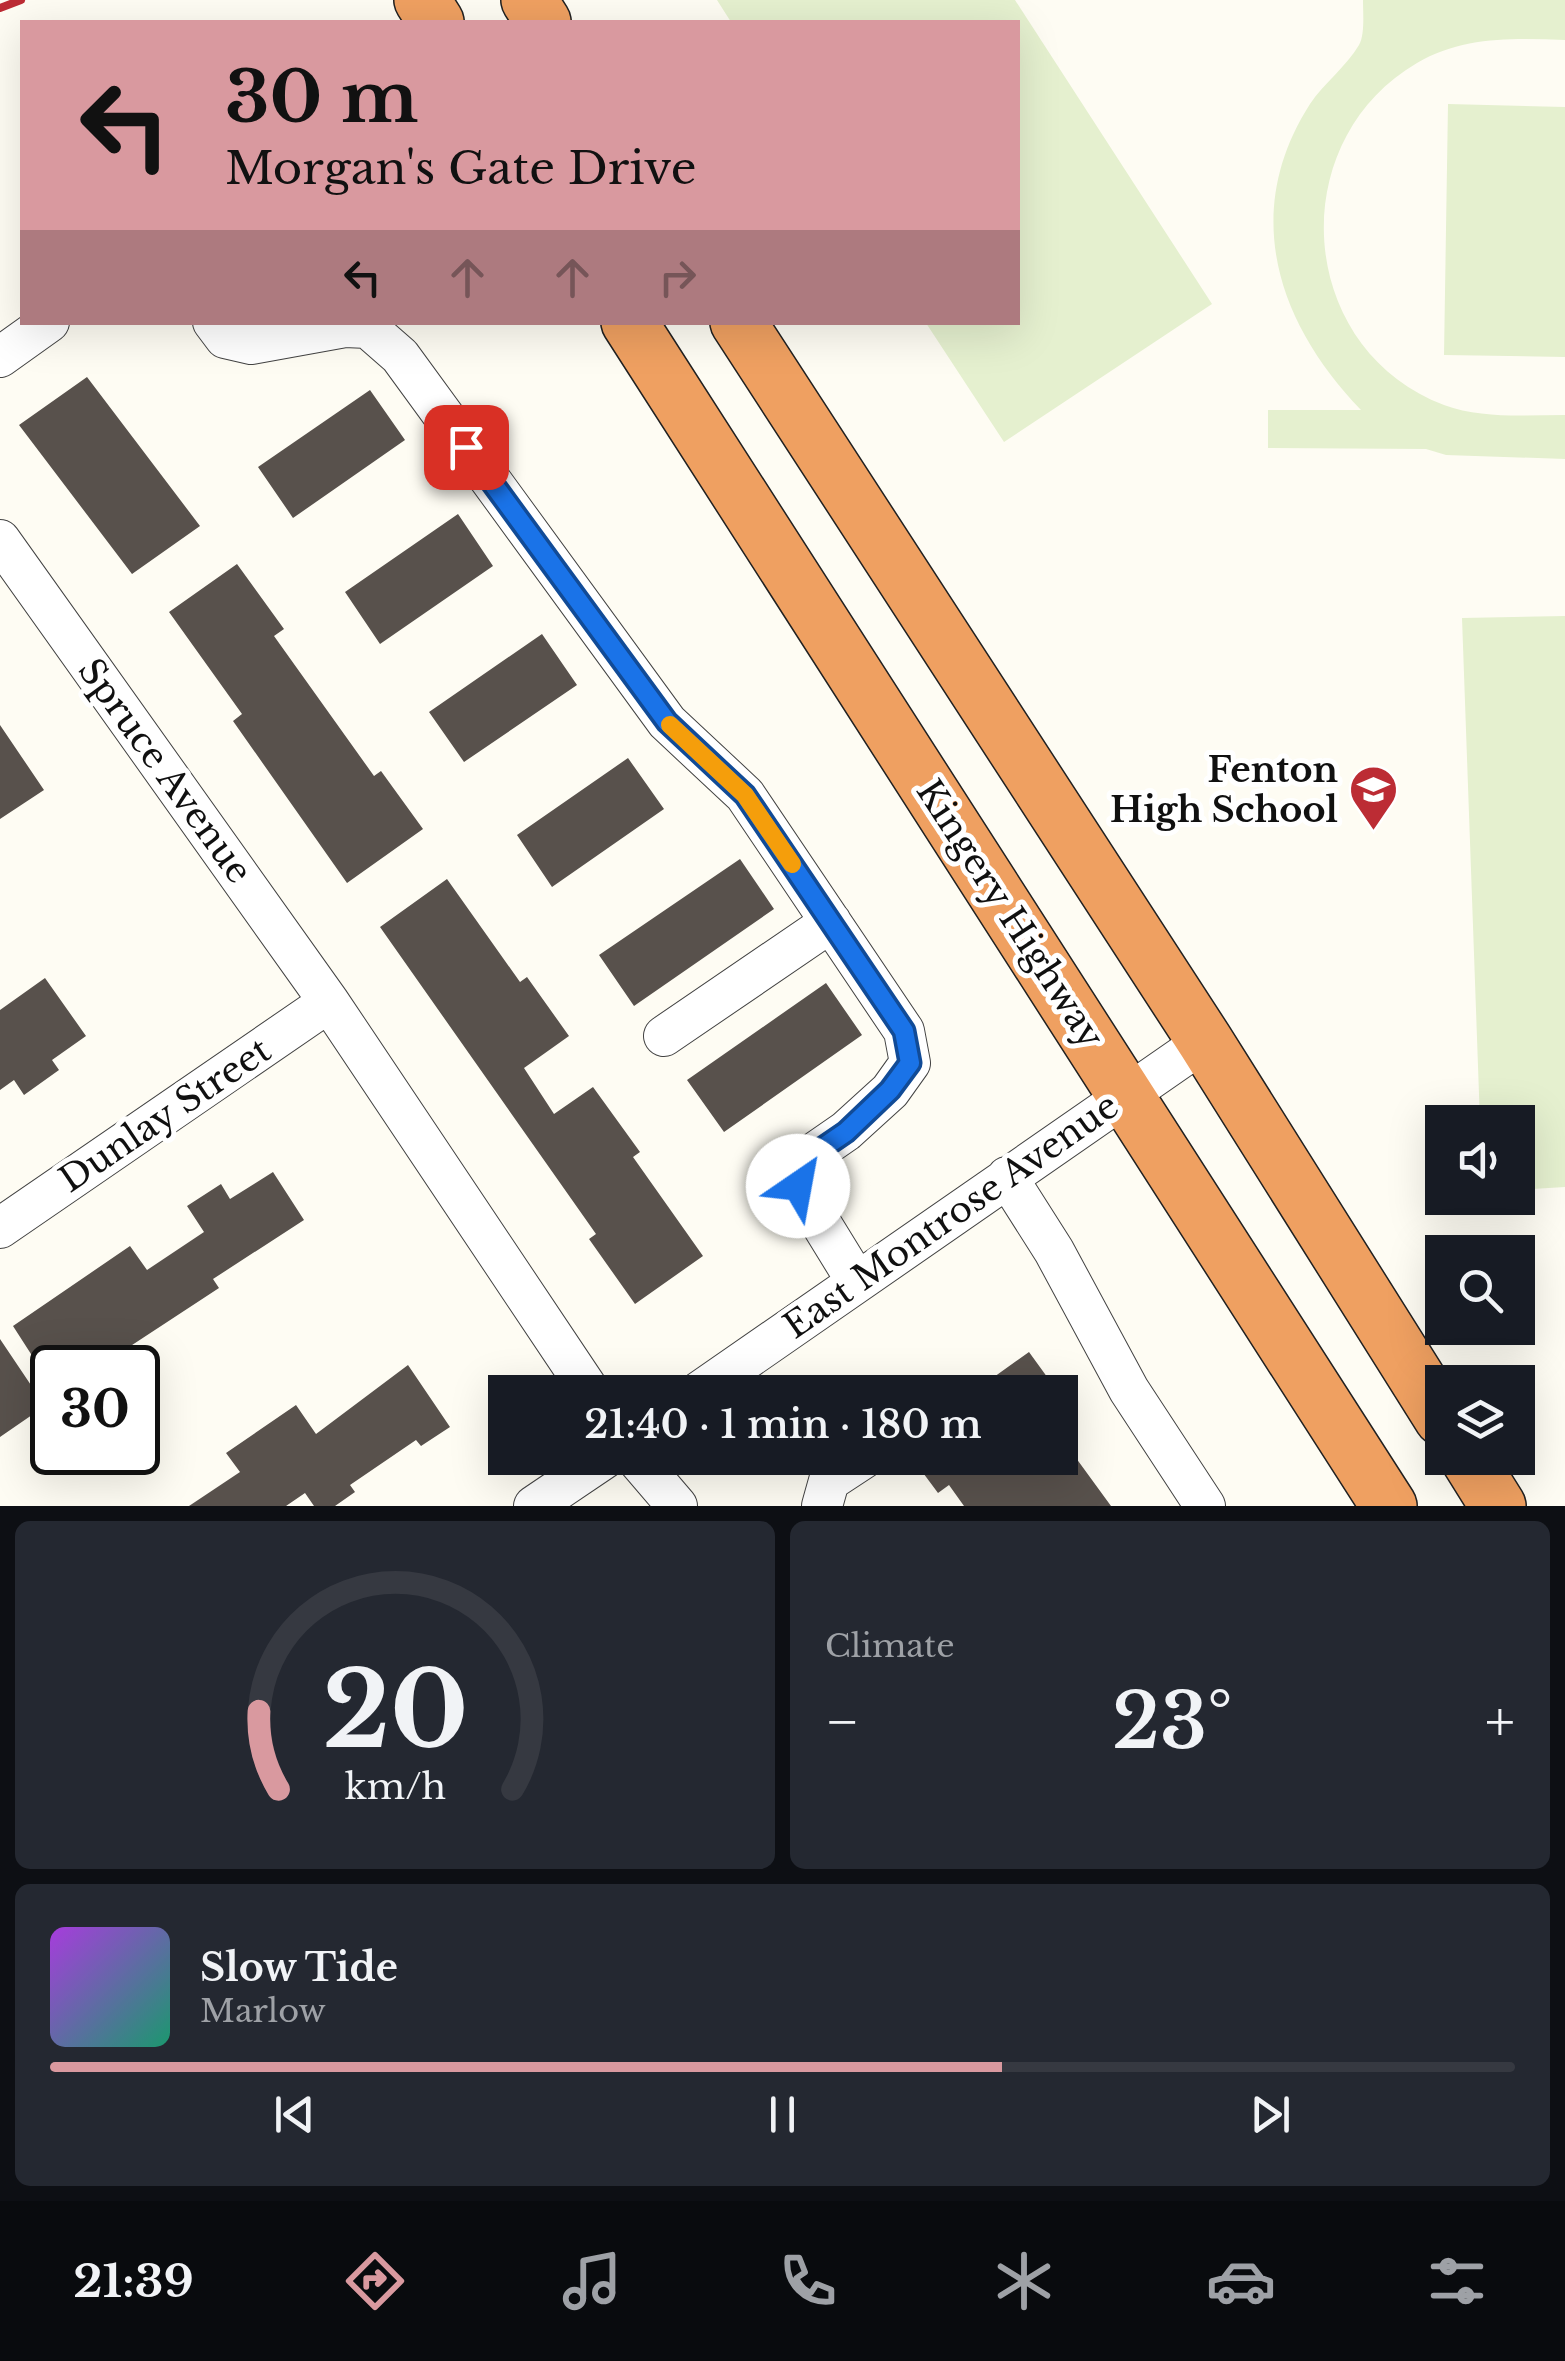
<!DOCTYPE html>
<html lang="en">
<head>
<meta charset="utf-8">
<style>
	body { margin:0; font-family:"Libre Baskerville",serif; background:#242831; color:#f1f3f6; height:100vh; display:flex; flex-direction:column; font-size:38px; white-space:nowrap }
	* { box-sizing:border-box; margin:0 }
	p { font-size:32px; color:#9ea1a6 }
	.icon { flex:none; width:55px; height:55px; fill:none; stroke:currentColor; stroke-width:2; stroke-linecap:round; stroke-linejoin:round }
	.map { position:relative; height:1506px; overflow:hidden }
	.side { display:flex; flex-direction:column; gap:15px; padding:15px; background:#0d0f14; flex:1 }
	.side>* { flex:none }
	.banner { position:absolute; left:20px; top:20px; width:1000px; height:305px; border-radius:0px; box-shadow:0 10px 40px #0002; background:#d9999f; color:#111; overflow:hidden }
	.tools { position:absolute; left:1425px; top:1105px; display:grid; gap:20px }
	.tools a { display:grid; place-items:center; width:110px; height:110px; border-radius:0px; background:#171b24; box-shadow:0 10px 40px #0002; font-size:50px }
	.speed { position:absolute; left:30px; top:1345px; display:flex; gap:20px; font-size:50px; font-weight:700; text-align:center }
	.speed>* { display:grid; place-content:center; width:130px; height:130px; border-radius:50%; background:#171b24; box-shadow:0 10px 40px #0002; line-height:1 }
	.speed .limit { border:5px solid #111; border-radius:15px; background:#fff; color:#111 }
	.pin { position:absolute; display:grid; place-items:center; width:85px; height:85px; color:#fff; margin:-42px; border-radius:20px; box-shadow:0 5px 15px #0006 }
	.me { position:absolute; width:110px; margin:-55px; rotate:33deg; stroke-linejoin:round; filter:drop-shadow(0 0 8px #0008) }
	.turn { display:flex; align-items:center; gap:35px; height:210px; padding:0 40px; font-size:45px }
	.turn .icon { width:130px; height:130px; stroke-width:2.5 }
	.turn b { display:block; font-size:70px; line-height:85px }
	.lanes { display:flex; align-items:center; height:95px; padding:0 40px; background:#0003; justify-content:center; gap:50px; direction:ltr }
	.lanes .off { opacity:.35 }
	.big { font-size:75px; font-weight:600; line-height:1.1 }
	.side .card { flex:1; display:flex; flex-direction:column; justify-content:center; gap:15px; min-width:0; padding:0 35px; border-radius:15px; background:#242831 }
	.side .dial { align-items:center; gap:0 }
	.dial svg { height:260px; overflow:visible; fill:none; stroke:#363941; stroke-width:7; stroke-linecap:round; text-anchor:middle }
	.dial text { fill:#f1f3f6; stroke:none }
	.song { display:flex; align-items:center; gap:30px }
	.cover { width:120px; height:120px; border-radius:15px; background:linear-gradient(135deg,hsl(280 70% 55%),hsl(160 70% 35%)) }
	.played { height:10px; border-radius:5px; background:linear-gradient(90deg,#d9999f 65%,#363941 65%) }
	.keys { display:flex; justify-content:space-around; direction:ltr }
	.heat { display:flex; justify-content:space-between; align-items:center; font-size:55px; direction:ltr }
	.side .tiles { flex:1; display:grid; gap:15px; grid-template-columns:1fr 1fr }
	.card:last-child { grid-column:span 2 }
	.trip { position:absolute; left:488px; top:1375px; width:590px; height:100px; border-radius:0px; background:#171b24; box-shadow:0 10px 40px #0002; font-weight:600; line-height:100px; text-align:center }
	.dock { display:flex; height:160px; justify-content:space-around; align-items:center; background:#090b0e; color:#9ea1a6 }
	.dock .icon { width:70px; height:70px }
	.dock .active { color:#d9999f }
	.dock b { font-size:45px; color:#f1f3f6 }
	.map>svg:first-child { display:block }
	.pitch { fill:#e5f0cf }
	.building { fill:#58514c }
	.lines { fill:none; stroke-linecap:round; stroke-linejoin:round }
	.minor-casing { stroke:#434343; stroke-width:42 }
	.highway-casing { stroke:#212121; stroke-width:58 }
	.minor { stroke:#fff; stroke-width:40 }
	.highway { stroke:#efa061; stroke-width:55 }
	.rail { stroke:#bc2c34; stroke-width:8 }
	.route-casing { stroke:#114b97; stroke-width:25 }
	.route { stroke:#1a73e8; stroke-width:18 }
	.slow { stroke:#f59e0b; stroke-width:18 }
	.labels { text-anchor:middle; stroke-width:10; stroke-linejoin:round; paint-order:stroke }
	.poi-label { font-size:35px; font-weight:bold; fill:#101010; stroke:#fff; text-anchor:end }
	.street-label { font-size:35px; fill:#101010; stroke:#fff }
</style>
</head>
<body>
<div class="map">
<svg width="1565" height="1506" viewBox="0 0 1565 1506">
	<rect width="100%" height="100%" fill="#fefcf3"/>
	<path class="pitch" d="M717 0H1015L1212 304 1004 442 926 323 1018 322V22H731Z
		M1363 0H1565V40C1515 38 1462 36 1417 63 1282 142 1296 349 1444 405 1482 419 1525 415 1565 415V459L1446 455 1426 449 1268 448V410H1361C1278 324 1240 213 1310 104 1324 83 1346 67 1359 45 1365 35 1363 13 1363 0Z
		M1448 104 1565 107V357L1444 355Z
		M1565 616V1187L1518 1190V1122H1480L1462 618Z"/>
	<path class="building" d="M87 377 200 526 132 574 19 425Z
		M370 390 405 440 293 518 258 467Z
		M458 514 493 566 380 644 345 592Z
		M237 564 284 629 274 636 374 776 381 771 423 829 347 883 233 721 242 714 169 612Z
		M542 634 577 685 464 762 429 712Z
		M0 725 44 790 0 819Z
		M628 758 664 809 552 887 517 835Z
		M740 859 774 909 634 1006 599 955Z
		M447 879 520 982 527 977 569 1036 524 1068 554 1114 593 1087 640 1152 633 1157 703 1256 635 1304 589 1239 596 1234 380 927Z
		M45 978 86 1036 52 1060 59 1070 24 1095 14 1080 0 1090V1010Z
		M826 983 862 1035 724 1132 687 1080Z
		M273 1172 304 1220 213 1279 219 1288 97 1368H40L13 1326 130 1246 147 1270 204 1232 187 1206 221 1184 230 1199Z
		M0 1339 45 1406 0 1437Z
		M1029 1352 1058 1392H973Z
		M408 1365 450 1427 421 1446 416 1440 350 1485 355 1492 335 1506H314L305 1493 286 1506H189L240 1472 226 1453 296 1405 316 1434Z
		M912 1458H1076L1111 1506H964L949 1485 938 1493Z"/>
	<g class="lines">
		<defs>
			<path id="minor" d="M213 322 225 338 251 344 345 327 368 328 400 356 667 722 745 795 904 1031 910 1063 890 1091 846 1131 807 1158 798 1186 857 1282
				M0 357 49 322
				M0 540 329 1002 590 1392
				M664 1036 831 922
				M1007 1177 1054 1251 1129 1390 1205 1506
				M0 1228 329 1002
				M699 1392 1205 1041
				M636 1458 677 1506
				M534 1506 605 1458
				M822 1506 829 1481 864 1458"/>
			<path id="highway" d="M422 0 436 22
				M529 0 543 22
				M629 322 1389 1506
				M738 322 1205 1041 1442 1418
				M1468 1458 1498 1506"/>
		</defs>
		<use href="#minor" class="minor-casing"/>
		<use href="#highway" class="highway-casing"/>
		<use href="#minor" class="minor"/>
		<use href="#highway" class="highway"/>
		<path class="rail" d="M0 8 21 0"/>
	</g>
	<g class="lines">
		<defs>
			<path id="route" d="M466 447 667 722 745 795 904 1031 910 1063 890 1090 846 1132 808 1158 798 1186"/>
		</defs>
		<use href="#route" class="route-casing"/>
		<use href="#route" class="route"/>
		<path class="slow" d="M670 725 745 795 792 864"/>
	</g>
	<defs>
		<symbol id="school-pin" viewBox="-11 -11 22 30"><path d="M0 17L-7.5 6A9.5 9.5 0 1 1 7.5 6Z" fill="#bc2c34" stroke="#fff"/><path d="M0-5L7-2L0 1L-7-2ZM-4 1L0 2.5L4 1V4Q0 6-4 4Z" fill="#fff"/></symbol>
	</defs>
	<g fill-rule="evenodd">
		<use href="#school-pin" x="1346" y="762" width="55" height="75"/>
	</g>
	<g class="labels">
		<g class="poi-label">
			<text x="1338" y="782">Fenton<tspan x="1338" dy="40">High School</tspan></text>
		</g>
		<g class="street-label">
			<text transform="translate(165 771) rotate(54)" y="12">Spruce Avenue</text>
			<text transform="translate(1010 914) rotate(57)" y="12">Kingery Highway</text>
			<text transform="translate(165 1115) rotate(-34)" y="12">Dunlay Street</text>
			<text transform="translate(951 1216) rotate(-35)" y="12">East Montrose Avenue</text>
		</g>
	</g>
</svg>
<div class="tools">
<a><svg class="icon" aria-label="sound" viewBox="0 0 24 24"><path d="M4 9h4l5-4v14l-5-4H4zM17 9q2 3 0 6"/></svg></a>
<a><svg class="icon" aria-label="search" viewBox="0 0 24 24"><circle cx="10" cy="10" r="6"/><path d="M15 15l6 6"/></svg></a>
<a><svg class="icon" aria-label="layers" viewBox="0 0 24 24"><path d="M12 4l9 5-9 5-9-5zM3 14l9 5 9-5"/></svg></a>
</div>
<div class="speed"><div class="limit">30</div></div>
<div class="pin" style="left:466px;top:447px;background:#d93025"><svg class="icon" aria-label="arrive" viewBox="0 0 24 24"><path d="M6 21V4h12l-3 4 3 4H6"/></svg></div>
<svg class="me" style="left:798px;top:1186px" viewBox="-20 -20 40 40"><circle r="19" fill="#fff"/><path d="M0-13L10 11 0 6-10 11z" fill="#1a73e8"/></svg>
<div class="trip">21:40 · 1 min · 180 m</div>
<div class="banner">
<div class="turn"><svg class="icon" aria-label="left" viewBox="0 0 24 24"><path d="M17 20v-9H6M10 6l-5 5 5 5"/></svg><div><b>30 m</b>Morgan's Gate Drive</div></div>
<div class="lanes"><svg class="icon" aria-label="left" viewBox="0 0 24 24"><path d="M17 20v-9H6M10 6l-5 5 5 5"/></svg><svg class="icon off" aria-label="ahead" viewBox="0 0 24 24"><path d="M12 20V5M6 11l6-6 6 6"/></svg><svg class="icon off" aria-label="ahead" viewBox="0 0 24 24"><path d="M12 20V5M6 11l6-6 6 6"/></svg><svg class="icon off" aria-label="right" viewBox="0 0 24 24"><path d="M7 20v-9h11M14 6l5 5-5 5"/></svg></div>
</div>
</div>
<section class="side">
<div class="tiles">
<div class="card dial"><svg viewBox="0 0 100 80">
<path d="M14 69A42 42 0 1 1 86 69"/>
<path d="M14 69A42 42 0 0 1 8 45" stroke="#d9999f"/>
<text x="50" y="56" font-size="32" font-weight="700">20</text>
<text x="50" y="72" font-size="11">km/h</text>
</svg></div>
<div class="card"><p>Climate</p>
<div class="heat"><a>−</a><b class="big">23°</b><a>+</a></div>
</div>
<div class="card">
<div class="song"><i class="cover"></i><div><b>Slow Tide</b><p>Marlow</p></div></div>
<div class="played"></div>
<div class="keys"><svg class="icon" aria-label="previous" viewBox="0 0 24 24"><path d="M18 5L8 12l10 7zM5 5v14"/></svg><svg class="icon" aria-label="pause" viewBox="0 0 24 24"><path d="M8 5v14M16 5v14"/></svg><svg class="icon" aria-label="next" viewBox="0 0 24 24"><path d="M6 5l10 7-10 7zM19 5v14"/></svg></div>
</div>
</div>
</section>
<nav class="dock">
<b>21:39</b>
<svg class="icon active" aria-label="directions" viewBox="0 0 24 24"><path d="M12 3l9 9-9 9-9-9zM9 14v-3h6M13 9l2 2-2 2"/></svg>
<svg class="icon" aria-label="music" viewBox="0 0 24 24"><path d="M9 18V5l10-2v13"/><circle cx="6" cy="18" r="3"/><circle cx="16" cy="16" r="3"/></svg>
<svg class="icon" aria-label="phone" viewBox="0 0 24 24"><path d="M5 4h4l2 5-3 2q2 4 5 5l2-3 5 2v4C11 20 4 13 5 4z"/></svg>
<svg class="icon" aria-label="climate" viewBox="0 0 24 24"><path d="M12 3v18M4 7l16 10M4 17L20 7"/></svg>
<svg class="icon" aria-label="car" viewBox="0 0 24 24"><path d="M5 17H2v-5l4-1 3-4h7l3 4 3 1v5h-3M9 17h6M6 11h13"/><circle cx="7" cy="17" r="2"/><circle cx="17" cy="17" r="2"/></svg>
<svg class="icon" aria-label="filters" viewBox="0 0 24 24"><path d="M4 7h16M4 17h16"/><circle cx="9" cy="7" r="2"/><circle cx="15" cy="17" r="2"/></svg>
</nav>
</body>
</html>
